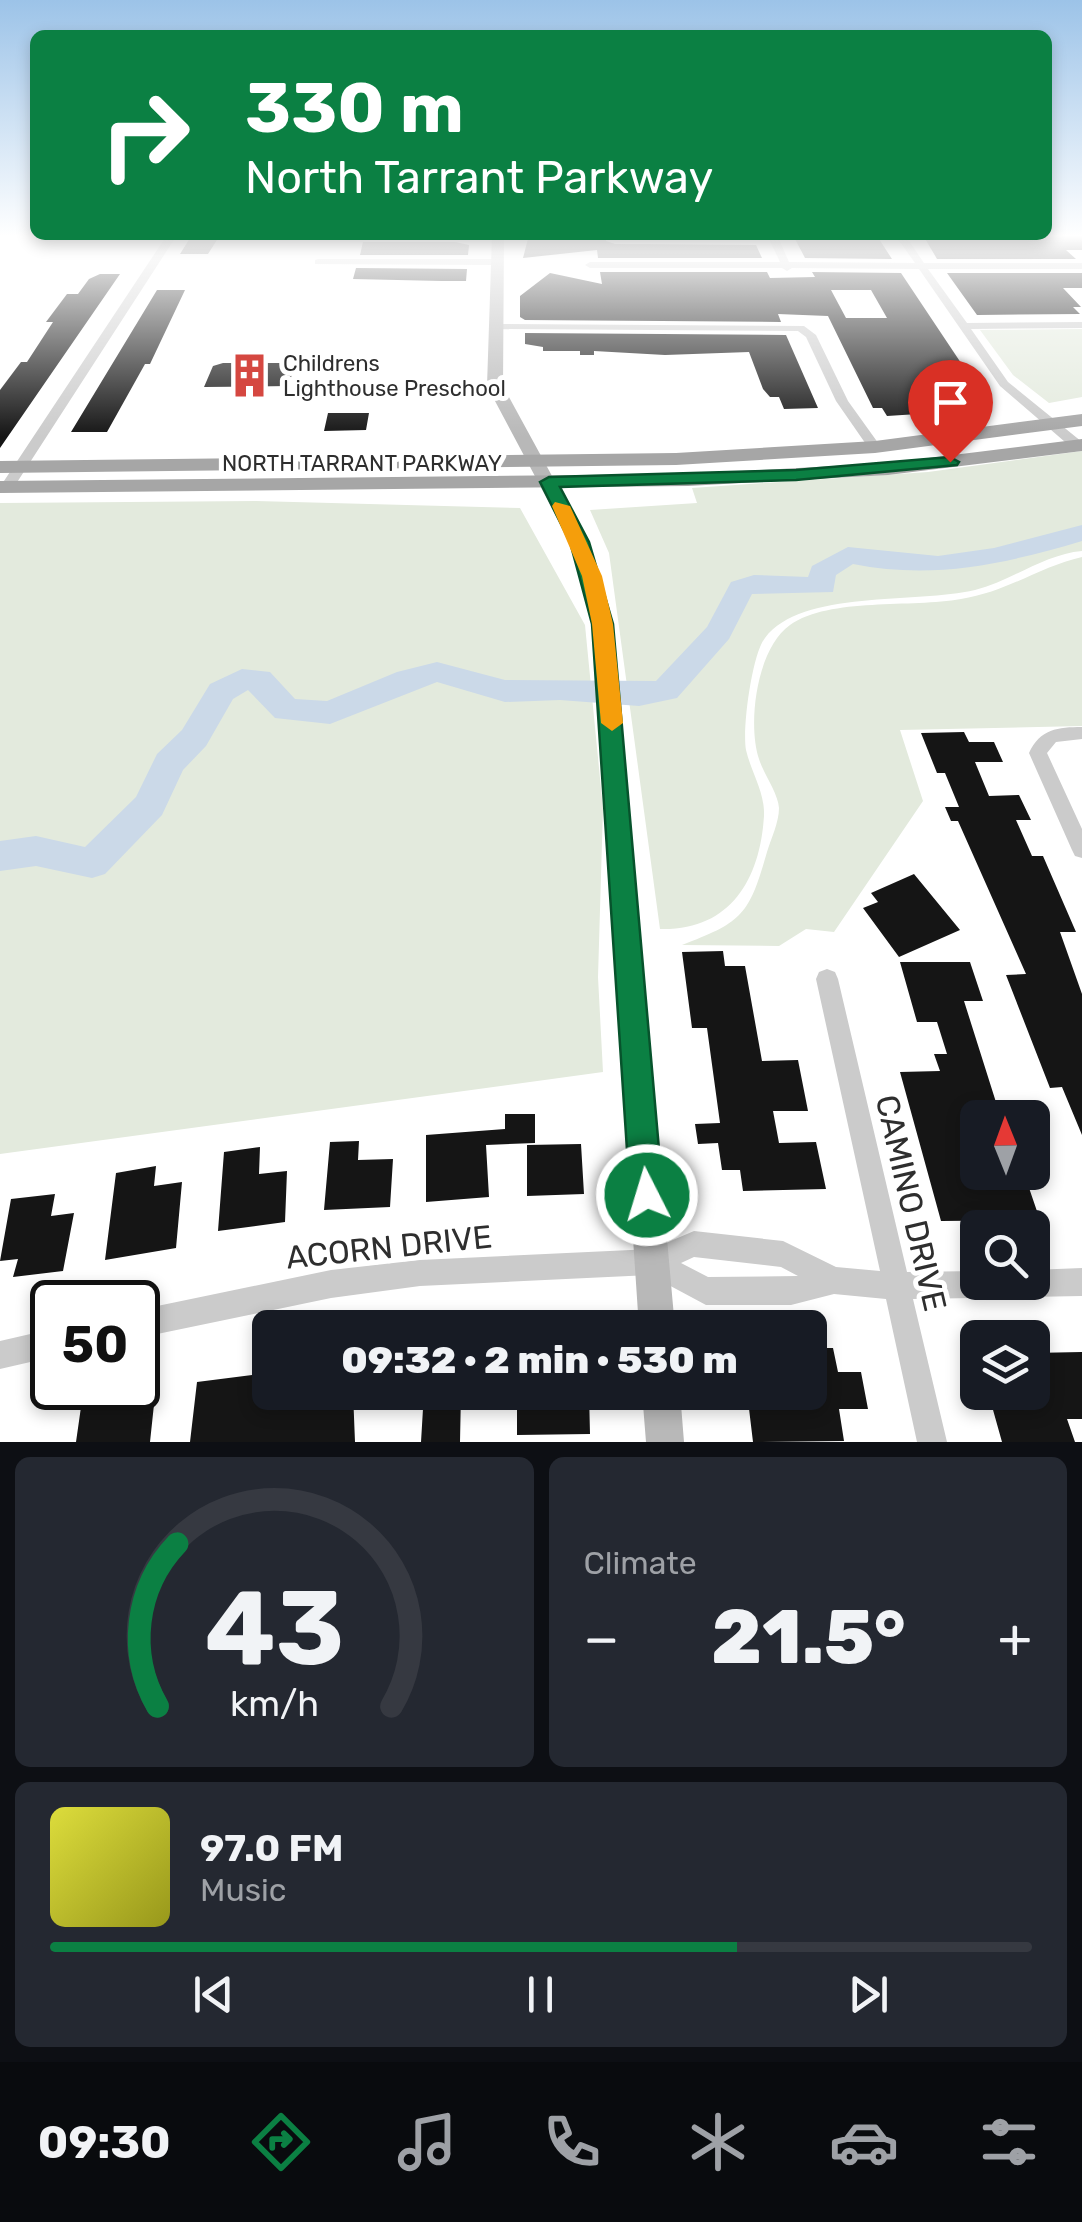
<!DOCTYPE html>
<html lang="en">
<head>
<meta charset="utf-8">
<style>
	body { margin:0; font-family:Rubik,sans-serif; background:#242831; color:#f1f3f6; height:100vh; display:flex; flex-direction:column; font-size:38px; white-space:nowrap }
	* { box-sizing:border-box; margin:0 }
	p { font-size:32px; color:#9ea1a6 }
	.icon { flex:none; width:55px; height:55px; fill:none; stroke:currentColor; stroke-width:2; stroke-linecap:round; stroke-linejoin:round }
	.map { position:relative; height:1442px; overflow:hidden }
	.details { display:flex; flex-direction:column; gap:15px; padding:15px; background:#0d0f14; flex:1 }
	.details>* { flex:none }
	.guide { position:absolute; left:30px; top:30px; width:1022px; height:210px; border-radius:15px; box-shadow:0 5px 15px #0003; background:#0b8043; color:#fff; overflow:hidden }
	.needle { width:65px; rotate:359deg }
	.tools { position:absolute; left:960px; top:1100px; display:grid; gap:20px }
	.tools a { display:grid; place-items:center; width:90px; height:90px; border-radius:15px; background:#171b24; box-shadow:0 5px 15px #0003; font-size:50px }
	.speed { position:absolute; left:30px; top:1280px; display:flex; gap:20px; font-size:50px; font-weight:700; text-align:center }
	.speed>* { display:grid; place-content:center; width:130px; height:130px; border-radius:50%; background:#171b24; box-shadow:0 5px 15px #0003; line-height:1 }
	.speed .limit { border:5px solid #111; border-radius:15px; background:#fff; color:#111 }
	.pin { position:absolute; display:grid; place-items:center; width:85px; height:85px; color:#fff; margin:-102px -42px; border-radius:50% 50% 50% 0; rotate:-45deg; box-shadow:0 0 10px #0007 }
	.pin .icon { rotate:45deg }
	.me { position:absolute; width:110px; margin:-55px; rotate:355deg; stroke-linejoin:round; filter:drop-shadow(0 0 8px #0008) }
	.turn { display:flex; align-items:center; gap:35px; height:210px; padding:0 50px; font-size:45px }
	.turn .icon { width:130px; height:130px; stroke-width:2.5 }
	.turn b { display:block; font-size:70px; line-height:85px }
	.big { font-size:75px; font-weight:800; line-height:1.1 }
	.details .tile { flex:1; display:flex; flex-direction:column; justify-content:center; gap:15px; min-width:0; padding:0 35px; border-radius:15px; background:#242831 }
	.details .dial { align-items:center; gap:0 }
	.dial svg { height:260px; overflow:visible; fill:none; stroke:#363941; stroke-width:7; stroke-linecap:round; text-anchor:middle }
	.dial text { fill:#f1f3f6; stroke:none }
	.song { display:flex; align-items:center; gap:30px }
	.cover { width:120px; height:120px; border-radius:15px; background:linear-gradient(135deg,hsl(60 70% 55%),hsl(60 70% 35%)) }
	.played { height:10px; border-radius:5px; background:linear-gradient(90deg,#0b8043 70%,#363941 70%) }
	.keys { display:flex; justify-content:space-around; direction:ltr }
	.heat { display:flex; justify-content:space-between; align-items:center; font-size:55px; direction:ltr }
	.details .tiles { flex:1; display:grid; gap:15px; grid-template-columns:1fr 1fr }
	.tile:last-child { grid-column:span 2 }
	.trip { position:absolute; left:252px; top:1310px; width:575px; height:100px; border-radius:15px; background:#171b24; box-shadow:0 5px 15px #0003; font-weight:800; line-height:100px; text-align:center }
	.tabs { display:flex; height:160px; justify-content:space-around; align-items:center; background:#090b0e; color:#9ea1a6 }
	.tabs .icon { width:70px; height:70px }
	.tabs .active { color:#0b8043 }
	.tabs b { font-size:45px; color:#f1f3f6 }
	.map>svg:first-child { display:block }
	.green { fill:#e3eadd }
	.lines { fill:none; stroke-linecap:round; stroke-linejoin:round }
	.river { fill:#cbd9e8; fill-rule:evenodd }
	.building { fill:#151515; fill-rule:evenodd }
	.street { fill:#cbcbcb; fill-rule:evenodd }
	.secondary { fill:#b8b8b8; fill-rule:evenodd }
	.primary { fill:#a6a6a6; fill-rule:evenodd }
	.route { fill:#0b8043; stroke:#07532c; stroke-width:2.5 }
	.slow { fill:#f59e0b }
	.labels { text-anchor:middle; stroke-width:10; stroke-linejoin:round; paint-order:stroke }
	.far-poi-label { font-size:22px; fill:#2e2e2e; stroke:#fff; text-anchor:start }
	.far-street-label { font-size:22px; fill:#2e2e2e; stroke:#fff }
	.near-street-label { font-size:32px; fill:#2e2e2e; stroke:#fff }
</style>
</head>
<body>
<div class="map">
<svg width="1082" height="1442" viewBox="0 0 1082 1442">
	<rect width="100%" height="100%" fill="#fff"/>
	<path class="green" d="M1082 329V397L1049 403 1013 375 980 330Z
		M1082 451V551C1045 554 1011 581 975 590 916 604 802 589 765 638 752 654 742 729 746 750 751 772 765 792 764 816 760 881 729 931 660 929L609 553 590 510 697 503 692 488 928 472Z
		M256 501 520 508 585 625 603 809 598 977 603 1072 0 1154V503Z
		M1082 557V726L900 730 923 801 834 932 806 929 779 946 682 945C743 922 749 915 767 852 771 839 779 822 779 808 778 793 764 775 759 759 747 723 757 648 790 625 830 597 912 608 961 599 1007 592 1041 566 1082 557Z"/>
	<g class="lines">
		<path class="river" d="M1082 525V541C1005 564 933 580 853 564L836 575 833 592 752 594 729 639 677 698 639 706 560 700 505 702 437 682 330 724 275 718 248 690 233 699 206 746 183 770 162 815 105 874 92 878 36 866 0 871V841L36 836 85 847 136 797 157 754 182 730 210 684 242 669 270 672 295 699 327 701 397 672 437 662 505 680 656 681 707 627 731 582 754 575 808 577 812 566 848 547 938 556 994 548Z"/>
	</g>
	<path class="building" d="M192 235H220L208 254H180Z
		M529 235H605L606 241 615 244 756 245 762 258H598L597 250 523 258Z
		M793 235H816L819 239 877 236 892 259 805 258Z
		M923 235H1082V250H1066L1076 259H937Z
		M363 242H455L469 245 468 255H360Z
		M356 268 467 269 466 281H442L353 279Z
		M600 272H767L770 278 815 277 812 272 901 273 987 402H976L979 407H914L918 414 887 416 882 408H873L828 316 778 314 781 322 525 320 520 317V296L550 273 602 284ZM831 290H871L887 318H846Z
		M947 273H1082V288H1063L1081 307H1073L1080 314 977 315Z
		M100 274H120L0 448V390L21 362H27L53 322H46L67 294H78L89 279Z
		M157 290H185L150 364H145L107 432H71Z
		M525 333 786 335 818 408 784 409 779 397H770L763 389 749 352 665 355 594 351V355H580V351H543V347L525 344Z
		M223 363H296L288 386 204 387 213 366Z
		M328 413H369L366 430 324 431Z
		M964 732 969 742H994L1003 762H975L989 796 1019 795 1031 820H1016L1032 856H1043L1076 932H1060L1082 994V1135L1062 1087 1050 1088 1006 975 1026 974 958 821H951L945 807H959L945 773H937L921 733Z
		M914 874 960 930 899 957 863 908 878 902 871 893Z
		M723 951 725 966H745L762 1061 798 1060 808 1111H773L779 1143 816 1142 826 1189 743 1191 740 1170H722L718 1143 698 1144 695 1124 720 1123 707 1028H692L682 952Z
		M900 962H970L983 1001H964L1001 1118H978V1124H971L978 1144V1172H987L990 1183 1027 1182 1040 1220 941 1221 900 1072 940 1071 934 1054H947L937 1022H917Z
		M505 1114H535V1143L486 1145 489 1197 426 1202V1135L505 1129Z
		M359 1141 358 1160 393 1159 390 1207 324 1210 330 1142Z
		M581 1144 584 1194 527 1196V1145Z
		M260 1147 259 1174 287 1171 285 1222 218 1231 224 1152Z
		M156 1166 154 1186 182 1182 176 1248 105 1260 116 1173Z
		M55 1194 51 1216 74 1213 63 1271 13 1277 18 1259 0 1261 11 1199Z
		M810 1348H833L838 1372H861L868 1409H839L844 1441 753 1442 747 1392H810Z
		M1082 1352V1419H1067L1075 1442H1002L988 1392H1032V1353Z
		M268 1373 267 1392H353L355 1442H190L197 1382Z
		M424 1392H461L460 1442H421Z
		M517 1392H589L590 1434 517 1435Z
		M155 1395 150 1442H76L81 1407Z"/>
	<g class="lines">
		<path class="street" d="M167 235H177L14 487 7 491 2 490 0 487Z
			M767 235H777L789 262 915 263 895 235H905L924 263H1082V269H928L967 323 1082 322V328L971 329 1008 382 1082 442V447L1072 448 1000 386 919 269 792 268 787 271 782 268H590L585 265 590 262H780Z
			M318 259H497L502 262 497 265 315 264V260Z
			M493 324 804 326 816 335 848 401 881 447 870 450 836 401 806 337 798 331 489 329V325Z
			M1082 727V739L1056 742 1047 753 1082 829V858L1075 856 1072 850 1029 753C1040 729 1058 727 1082 727Z
			M827 969 835 972 838 979 907 1272 978 1271V1282H1032V1270L1082 1268V1296L913 1299 947 1442H917L886 1299 834 1294 791 1305H706L650 1275 420 1286 331 1298 138 1338V1310L331 1270 420 1260 652 1249 694 1231 783 1241 836 1267 880 1271 816 979 819 972ZM694 1257 781 1267 798 1276 708 1277 681 1263Z
			M52 1329V1357L0 1369V1341Z"/>
		<path class="secondary" d="M492 235H504L503 386 588 542 612 624 675 1328H639L592 624 570 542 487 386Z
			M642 1392H680L684 1442H646Z"/>
		<path class="primary" d="M1082 414V426L875 453 676 465 0 473V461L676 453 875 441Z
			M1082 439V451L888 475 688 486 0 493V481L688 474 888 463Z"/>
	</g>
	<linearGradient id="sky" x2="0" y2="1"><stop stop-color="#9cc3e8"/><stop offset="0.54" stop-color="#fff"/><stop offset="1" stop-color="#fff" stop-opacity="0"/></linearGradient>
	<rect width="1082" height="437" fill="url(#sky)"/>
	<path class="route" d="M950 457 959 462 957 465 796 480 560 487 589 542 613 624 663 1195 659 1207 647 1212 635 1207 630 1195 592 624 570 542 540 482 549 477 796 470Z"/>
	<path class="slow" d="M555 502 570 506 602 576 613 624 623 723 612 731 601 723 592 624 582 576 552 506Z"/>
	<defs>
		<symbol id="building-bare" viewBox="-9 -9 18 18"><path d="M-4-6H4V6H1V3H-1V6H-4ZM-2.5-4.3h1.7v1.8h-1.7ZM.8-4.3h1.7v1.8H.8ZM-2.5-1h1.7V.8h-1.7ZM.8-1h1.7V.8H.8Z" fill="#d54740" stroke="#fff" stroke-width="2.5" paint-order="stroke"/></symbol>
	</defs>
	<g fill-rule="evenodd">
		<use href="#building-bare" x="218" y="344" width="63" height="63"/>
	</g>
	<g class="labels">
		<g class="far-poi-label">
			<text x="283" y="371">Childrens<tspan x="283" dy="25">Lighthouse Preschool</tspan></text>
		</g>
		<g class="far-street-label">
			<text x="362" y="471">NORTH TARRANT PARKWAY</text>
		</g>
		<g class="near-street-label">
			<text transform="translate(911 1203) rotate(77)" y="11">CAMINO DRIVE</text>
			<text transform="translate(389 1247) rotate(-6)" y="11">ACORN DRIVE</text>
		</g>
	</g>
</svg>
<div class="tools">
<a><svg class="needle" viewBox="-14 -14 28 28"><path d="M0-13l5 13h-10z" fill="#e53935"/><path d="M0 13l5-13h-10z" fill="#9ea1a6"/></svg></a>
<a><svg class="icon" aria-label="search" viewBox="0 0 24 24"><circle cx="10" cy="10" r="6"/><path d="M15 15l6 6"/></svg></a>
<a><svg class="icon" aria-label="layers" viewBox="0 0 24 24"><path d="M12 4l9 5-9 5-9-5zM3 14l9 5 9-5"/></svg></a>
</div>
<div class="speed"><div class="limit">50</div></div>
<div class="pin" style="left:950px;top:462px;background:#d93025"><svg class="icon" aria-label="arrive" viewBox="0 0 24 24"><path d="M6 21V4h12l-3 4 3 4H6"/></svg></div>
<svg class="me" style="left:647px;top:1195px" viewBox="-20 -20 40 40"><circle r="17" fill="#0b8043" stroke="#fff" stroke-width="3"/><path d="M0-11L8 9 0 5-8 9z" fill="#fff"/></svg>
<div class="trip">09:32 · 2 min · 530 m</div>
<div class="guide">
<div class="turn"><svg class="icon" aria-label="right" viewBox="0 0 24 24"><path d="M7 20v-9h11M14 6l5 5-5 5"/></svg><div><b>330 m</b>North Tarrant Parkway</div></div>
</div>
</div>
<section class="details">
<div class="tiles">
<div class="tile dial"><svg viewBox="0 0 100 80">
<path d="M14 69A42 42 0 1 1 86 69"/>
<path d="M14 69A42 42 0 0 1 20 19" stroke="#0b8043"/>
<text x="50" y="56" font-size="32" font-weight="700">43</text>
<text x="50" y="72" font-size="11">km/h</text>
</svg></div>
<div class="tile"><p>Climate</p>
<div class="heat"><a>−</a><b class="big">21.5°</b><a>+</a></div>
</div>
<div class="tile">
<div class="song"><i class="cover"></i><div><b>97.0 FM</b><p>Music</p></div></div>
<div class="played"></div>
<div class="keys"><svg class="icon" aria-label="previous" viewBox="0 0 24 24"><path d="M18 5L8 12l10 7zM5 5v14"/></svg><svg class="icon" aria-label="pause" viewBox="0 0 24 24"><path d="M8 5v14M16 5v14"/></svg><svg class="icon" aria-label="next" viewBox="0 0 24 24"><path d="M6 5l10 7-10 7zM19 5v14"/></svg></div>
</div>
</div>
</section>
<nav class="tabs">
<b>09:30</b>
<svg class="icon active" aria-label="directions" viewBox="0 0 24 24"><path d="M12 3l9 9-9 9-9-9zM9 14v-3h6M13 9l2 2-2 2"/></svg>
<svg class="icon" aria-label="music" viewBox="0 0 24 24"><path d="M9 18V5l10-2v13"/><circle cx="6" cy="18" r="3"/><circle cx="16" cy="16" r="3"/></svg>
<svg class="icon" aria-label="phone" viewBox="0 0 24 24"><path d="M5 4h4l2 5-3 2q2 4 5 5l2-3 5 2v4C11 20 4 13 5 4z"/></svg>
<svg class="icon" aria-label="climate" viewBox="0 0 24 24"><path d="M12 3v18M4 7l16 10M4 17L20 7"/></svg>
<svg class="icon" aria-label="car" viewBox="0 0 24 24"><path d="M5 17H2v-5l4-1 3-4h7l3 4 3 1v5h-3M9 17h6M6 11h13"/><circle cx="7" cy="17" r="2"/><circle cx="17" cy="17" r="2"/></svg>
<svg class="icon" aria-label="filters" viewBox="0 0 24 24"><path d="M4 7h16M4 17h16"/><circle cx="9" cy="7" r="2"/><circle cx="15" cy="17" r="2"/></svg>
</nav>
</body>
</html>
